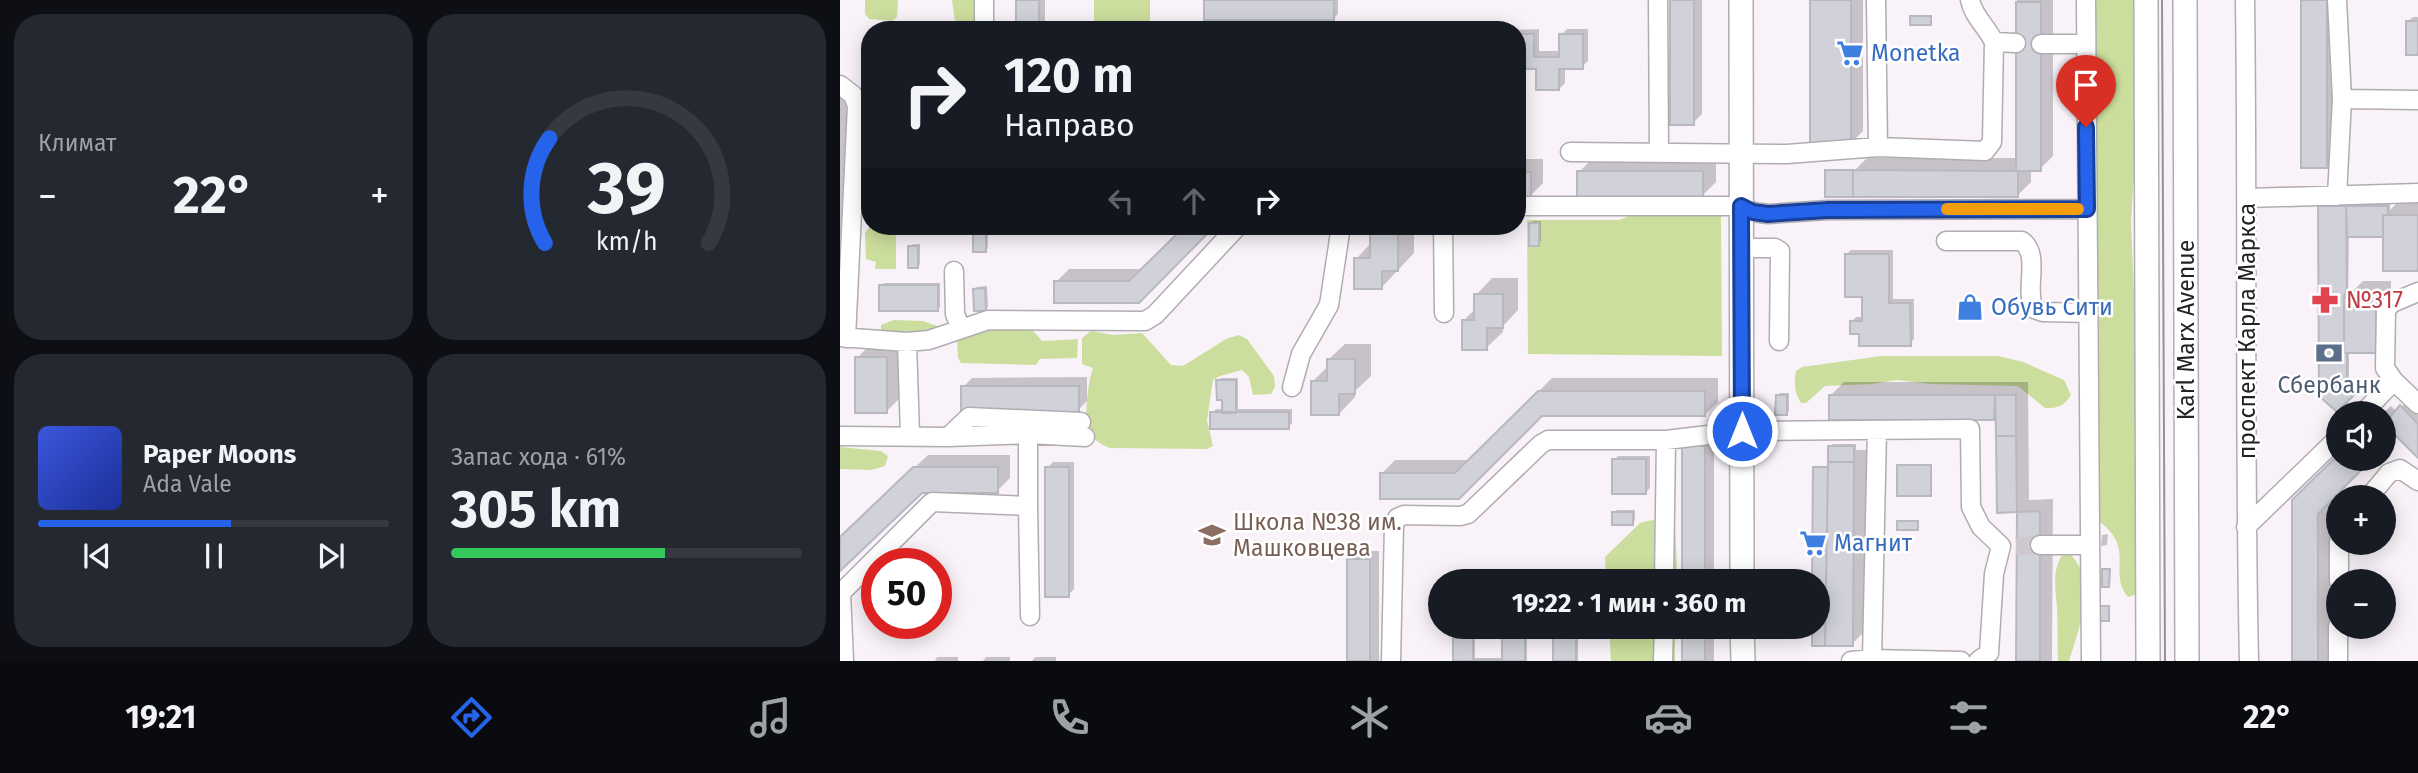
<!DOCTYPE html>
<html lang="ru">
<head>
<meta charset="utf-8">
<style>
	body { margin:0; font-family:"Fira Sans",sans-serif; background:#242831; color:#f1f3f6; height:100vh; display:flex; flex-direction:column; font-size:26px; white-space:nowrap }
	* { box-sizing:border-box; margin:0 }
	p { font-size:23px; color:#9ea1a6 }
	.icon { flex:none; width:38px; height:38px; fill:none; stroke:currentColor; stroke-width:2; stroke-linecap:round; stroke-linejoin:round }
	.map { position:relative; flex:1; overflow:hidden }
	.details { display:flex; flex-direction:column; gap:14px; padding:14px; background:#0d0f14; width:840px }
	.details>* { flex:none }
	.guide { position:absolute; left:21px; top:21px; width:665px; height:214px; border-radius:28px; box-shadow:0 4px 18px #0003; background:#171b24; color:#f1f3f6; overflow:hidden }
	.controls { position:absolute; left:1486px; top:401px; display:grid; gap:14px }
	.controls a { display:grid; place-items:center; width:70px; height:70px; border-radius:50%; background:#171b24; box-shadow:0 4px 18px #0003; font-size:35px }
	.speed { position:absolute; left:21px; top:548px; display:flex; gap:14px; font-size:35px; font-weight:700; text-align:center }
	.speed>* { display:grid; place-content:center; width:91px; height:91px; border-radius:50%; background:#171b24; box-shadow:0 4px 18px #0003; line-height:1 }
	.speed .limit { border:10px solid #d22; background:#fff; color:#111 }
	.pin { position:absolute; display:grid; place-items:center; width:60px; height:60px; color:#fff; margin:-72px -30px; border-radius:50% 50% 50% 0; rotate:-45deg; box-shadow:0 0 7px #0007 }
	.pin .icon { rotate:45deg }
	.me { position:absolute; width:77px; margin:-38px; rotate:0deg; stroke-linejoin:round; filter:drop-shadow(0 0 5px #0008) }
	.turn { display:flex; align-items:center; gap:24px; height:147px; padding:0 28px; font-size:32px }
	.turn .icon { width:91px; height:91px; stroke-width:2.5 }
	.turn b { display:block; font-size:49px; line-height:60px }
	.lanes { display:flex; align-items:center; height:66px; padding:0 28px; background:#0003; justify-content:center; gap:35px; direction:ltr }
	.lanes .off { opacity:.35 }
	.big { font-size:52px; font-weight:700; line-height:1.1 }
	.details .tile { flex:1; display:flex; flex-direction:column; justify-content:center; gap:10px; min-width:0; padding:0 24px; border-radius:28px; background:#242831 }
	.details .dial { align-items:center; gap:0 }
	.dial svg { height:182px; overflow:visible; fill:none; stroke:#363941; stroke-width:7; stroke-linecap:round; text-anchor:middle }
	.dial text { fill:#f1f3f6; stroke:none }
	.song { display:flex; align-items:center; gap:21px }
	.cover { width:84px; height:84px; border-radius:10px; background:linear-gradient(135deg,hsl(230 70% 55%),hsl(230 70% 35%)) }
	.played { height:7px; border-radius:4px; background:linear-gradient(90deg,#2563eb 55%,#363941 55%) }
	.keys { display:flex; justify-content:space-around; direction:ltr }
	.heat { display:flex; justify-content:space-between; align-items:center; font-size:38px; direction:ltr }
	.charge { height:10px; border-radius:5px; background:linear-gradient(90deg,#34c759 61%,#363941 0) }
	.details .tiles { flex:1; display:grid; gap:14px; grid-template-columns:repeat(2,1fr) }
	.trip { position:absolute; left:588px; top:569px; width:402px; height:70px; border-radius:35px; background:#171b24; box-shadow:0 4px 18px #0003; font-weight:700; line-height:70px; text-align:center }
	.tab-bar { display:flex; height:112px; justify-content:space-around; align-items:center; background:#090b0e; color:#9ea1a6 }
	.tab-bar .icon { width:49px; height:49px }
	.tab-bar .current { color:#2563eb }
	.tab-bar b { font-size:32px; color:#f1f3f6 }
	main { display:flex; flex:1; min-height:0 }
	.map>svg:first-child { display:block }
	.green { fill:#ccde9d }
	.shadow { fill:#0003 }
	.building { fill:#d1d1d9; stroke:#b8b8c0; stroke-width:2 }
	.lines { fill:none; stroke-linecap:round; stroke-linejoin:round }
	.minor-tunnel { stroke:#cec9ce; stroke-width:18; stroke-dasharray:18 9; stroke-linecap:butt }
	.minor-casing { stroke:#b1acb2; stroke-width:21 }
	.major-casing { stroke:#b1acb2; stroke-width:26 }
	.minor { stroke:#fff; stroke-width:18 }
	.major { stroke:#fff; stroke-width:23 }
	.tram { stroke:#959196; stroke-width:2 }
	.route-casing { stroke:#184099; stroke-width:18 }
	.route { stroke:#2563eb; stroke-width:12 }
	.slow { stroke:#f59e0b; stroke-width:12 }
	.labels { text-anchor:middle; stroke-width:5; stroke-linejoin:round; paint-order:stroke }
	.shop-label { font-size:23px; fill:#366cbe; stroke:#fff; text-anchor:start }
	.health-label { font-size:23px; fill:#be3a42; stroke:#fff; text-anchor:start }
	.street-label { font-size:23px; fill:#232124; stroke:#fff }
	.service-label { font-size:23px; fill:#4e5e75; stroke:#fff }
	.education-label { font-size:23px; fill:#785e54; stroke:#fff; text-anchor:start }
</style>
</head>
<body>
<main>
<section class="details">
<div class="tiles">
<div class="tile"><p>Климат</p>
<div class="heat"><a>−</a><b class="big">22°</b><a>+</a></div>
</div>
<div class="tile dial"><svg viewBox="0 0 100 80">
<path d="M14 69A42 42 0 1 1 86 69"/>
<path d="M14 69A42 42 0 0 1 16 23" stroke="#2563eb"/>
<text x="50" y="56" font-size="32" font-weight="700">39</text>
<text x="50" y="72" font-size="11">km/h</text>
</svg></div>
<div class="tile">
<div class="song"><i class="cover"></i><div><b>Paper Moons</b><p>Ada Vale</p></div></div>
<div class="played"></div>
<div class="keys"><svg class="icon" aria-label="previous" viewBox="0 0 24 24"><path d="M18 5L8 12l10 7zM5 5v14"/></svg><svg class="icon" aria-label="pause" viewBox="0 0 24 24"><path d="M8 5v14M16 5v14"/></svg><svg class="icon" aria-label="next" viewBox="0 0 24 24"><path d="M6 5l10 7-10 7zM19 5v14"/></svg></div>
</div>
<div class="tile"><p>Запас хода · 61%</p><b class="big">305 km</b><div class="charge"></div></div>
</div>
</section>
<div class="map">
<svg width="1578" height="661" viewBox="0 0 1578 661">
	<rect width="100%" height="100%" fill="#f9f3f9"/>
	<path class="green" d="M25 0H58L57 17 52 21 29 19 25 14Z
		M112 0H153V30H116Z
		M254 0H310V30H254Z
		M1250 0H1296L1294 175 1291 222 1296 340 1297 594 1288 597C1267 571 1296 550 1260 522L1253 322Z
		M802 211H881L882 356 688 354 687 220H779Z
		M30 226H56V269H35L36 262 26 259 25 233Z
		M54 320 83 321 100 327 102 331 100 334H41V325Z
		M136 327H190L202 341 238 339 237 358 200 359 196 365 121 363 118 357 117 339Z
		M251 331 273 335 302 333 331 365 343 366 386 339 399 335 407 339 434 376 435 387 431 394 413 395 409 377 402 370 380 376 373 380 367 420 373 446 367 449 270 448C262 445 251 439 248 430 244 419 248 380 253 368L242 364V338Z
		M1041 356H1158L1183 362 1224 380 1231 395C1223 407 1218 408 1205 408L1178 386 1090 384 1057 380 1033 384 985 386 966 403H961C954 392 954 384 956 371L962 367Z
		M0 447 41 451 48 456 45 466 31 470 0 469Z
		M812 520 832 524 835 527 838 581H766L765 557 800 523Z
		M1223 554H1230C1258 581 1239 629 1229 661H1218C1217 644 1218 626 1217 609 1216 591 1211 570 1223 554Z
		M769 627H835V661H771Z"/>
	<path class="shadow" d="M178 0H205V30H178Z
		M366 0H498V14L493 19Z
		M832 0H862V114L853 123Z
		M971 0H1023V131L1010 144Z
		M1154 0H1213V156L1200 169H1191V182L1178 195 1015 170 1027 158H1177V0Z
		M1463 0H1499V153L1486 166Z
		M1573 17H1578V54H1568V21Z
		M699 29V51H721V35L727 29H748V61L742 67H725V83L719 89 698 67H677V30H675Z
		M6 93 8 297 0 305V94Z
		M677 159H703V183L690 196H677Z
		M752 159H876V182L863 195 739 172Z
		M1561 199H1578V270H1545V235H1509L1508 296 1523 281H1551V334L1535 351H1509V380L1518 388 1497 410 1480 207 1483 204H1550V210Z
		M693 221H701V241L698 244 690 224Z
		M64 226H68V229H74V232L64 233Z
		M347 226H373L299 301 216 282 229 269H304Z
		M539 226H574V253L542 287 516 259 531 243V233Z
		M137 232H148V247L145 250 135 234Z
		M73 244H80V264L78 267 70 247Z
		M1011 250H1053V299H1074V339L1070 344 1021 332 1011 322 1016 317H1024V295L1007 254Z
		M652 278H678V310L663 326V332L646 348 623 321 636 308V295Z
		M44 283H100V307L98 310 41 286Z
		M147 286 148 307 145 309 135 289 137 287Z
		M33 342H63V395L47 411 17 358Z
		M505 344H531V376L515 391V397L499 414 473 381 488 366V360Z
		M247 377V401L238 410 123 387 132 378Z
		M381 378H398V409H452V423L448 427 372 413 376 409H384L378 380Z
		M712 378H878V402L865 415H702L619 497 542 473 555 460H630Z
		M1004 382H1188L1189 500 1213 499 1212 661H1177L1178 511H1158L1157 419H991V395Z
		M940 393H949V411L946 414 937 396Z
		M1566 402 1578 415V455L1556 433 1544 446 1543 413 1551 406 1557 412Z
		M874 438V581H844V447Z
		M993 444H1016V450H1027L1025 631 1012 644 978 626V581H974L976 467H990V446Z
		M88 455H170V478L157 491H82L0 569V539Z
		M778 456H810V488L806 492 774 460Z
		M1498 458 1490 499V661H1454V501Z
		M213 462H234V589L228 595 207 468Z
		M777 510H795V520L793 523 774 512Z
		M1268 534 1267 545 1261 546 1262 535Z
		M518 551H539V661H509V560Z
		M844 626H874V661H844Z
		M617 636H635V658H663V639L666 636H687V661H614V639Z
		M717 636H738V661H715V639Z
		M97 657H118V661H95Z
		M146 657H170V661H143Z
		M195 657H216V661H192Z"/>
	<path class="building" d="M176 0H199V30H176Z
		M364 0H494V20H364Z
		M830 0H854V125H830Z
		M970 0H1011V146H970Z
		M1461 0H1487V168H1461Z
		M1176 2H1201V171H1176Z
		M1070 16H1091V25H1070Z
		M1566 21H1578V55H1566Z
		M677 34H694V57H719V34H743V69H719V90H696V69H677Z
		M985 170H1013V197H985Z
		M1013 170 1178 171V197H1013Z
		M737 171H863V197H737Z
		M677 172H691V198H677Z
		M1478 206H1506L1507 288 1504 297V353H1507V383L1517 392 1497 412 1479 396Z
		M1506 206H1548V215H1543V237H1507Z
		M1543 215H1578V271H1543Z
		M689 223H699V246H689Z
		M345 226H375L299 303H214V281H289Z
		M530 232H558V271H542V289H514V258H530Z
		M133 233H146V252H133Z
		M68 246H78V268H68Z
		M1005 254H1049V303H1070L1071 346H1019V334H1010V321H1022V297H1005Z
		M39 285H98V311H39Z
		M145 288 146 311H134L133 289Z
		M634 294H663V328H647V350H622V320H634Z
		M1504 297H1536V353H1504Z
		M15 357H47V413H15Z
		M487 359H515V394H499V415H471V381H487Z
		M376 380H396V413H382V400H377Z
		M121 386H239V412H121Z
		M698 391H865V416H702L619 499H540V473H615Z
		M936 395H947V415H935Z
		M989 395H1155L1154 420H989Z
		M1155 395H1176V436H1156Z
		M1560 405 1578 424V458L1544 424Z
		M370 412H449V429H370Z
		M1544 424 1555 436 1544 448Z
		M1156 436H1176L1177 512 1157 513Z
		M842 446H865V581H842Z
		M988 446H1014V462H988Z
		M1498 455V458H1533L1478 514V661H1452V500Z
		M772 459H806V494H772Z
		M988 462H1014L1013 646H985Z
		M1057 465H1091V496H1057Z
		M73 467H158V493H82L0 571V537Z
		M205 467H229V597H205Z
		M973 467H988L985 646H972V626H978V581H972Z
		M1200 511V661H1176L1177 512Z
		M772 512H793V525H772Z
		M1057 521H1078V530H1057Z
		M507 559H530V661H507Z
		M1262 569H1270L1269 587H1262Z
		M1259 606H1269V621H1258Z
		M842 626H865V661H842Z
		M613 638H633V660H662V638H685V661H613Z
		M713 638H736V661H713Z"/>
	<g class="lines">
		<path class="minor-tunnel" d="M1176 546 1200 545"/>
		<defs>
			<path id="minor" d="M144 0V30
				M818 0 819 152
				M1036 0 1038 147
				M1246 0 1251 661
				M1405 0C1408 220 1404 441 1409 661
				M1497 0 1502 99 1497 196
				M1154 42 1176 43
				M1201 44H1245
				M0 85 13 95 17 106 6 338
				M1502 99 1578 100
				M730 152 947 154 1038 147 1145 151 1152 142 1154 42C1147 27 1133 16 1130 0
				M1408 198 1578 193
				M677 206H901L913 212 928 214 988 210 1247 209
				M603 226 604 313
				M1106 241H1182C1201 255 1184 289 1194 309L1203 312 1248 313
				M901 248H935L940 251 939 341
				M114 271 115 314 121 329
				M1578 292 1552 303 1546 310 1545 368 1554 381 1578 404
				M0 337 67 342 89 340 148 320 305 321 315 315 398 226
				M67 342 70 435
				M452 387 461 354 489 305 501 226
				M1523 413 1554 381
				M188 434V506
				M0 436 108 437 188 434 245 437
				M108 437 129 417 241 422
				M1529 497 1549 473 1560 469 1578 481
				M1406 527 1498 438
				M1200 545H1250
				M824 581 826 440
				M1499 581V542
				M1032 659 1037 430
				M4 661 1 593 92 502 188 506 190 616
				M551 661 554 525 557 518 564 515 620 516 628 514 701 444 708 440H826L902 431 1130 429 1131 507 1141 527 1161 546 1154 574 1149 653 1138 661
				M823 661 824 626
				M1011 661 1032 659 1121 661
				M1498 661V626"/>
			<path id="major" d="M901 0 902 581
				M1306 0 1308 661
				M1345 0 1347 661
				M902 626 903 661"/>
		</defs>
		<use href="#minor" class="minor-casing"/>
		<use href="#major" class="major-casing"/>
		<use href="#minor" class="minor"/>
		<use href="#major" class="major"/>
		<path class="tram" d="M1322 0 1325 661"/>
	</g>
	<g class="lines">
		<defs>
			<path id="route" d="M902 431 901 206 913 212 928 214 988 210 1247 209 1246 127"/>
		</defs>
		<use href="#route" class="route-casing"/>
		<use href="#route" class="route"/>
		<path class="slow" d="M1107 209H1238"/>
	</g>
	<defs>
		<symbol id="supermarket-bare" viewBox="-9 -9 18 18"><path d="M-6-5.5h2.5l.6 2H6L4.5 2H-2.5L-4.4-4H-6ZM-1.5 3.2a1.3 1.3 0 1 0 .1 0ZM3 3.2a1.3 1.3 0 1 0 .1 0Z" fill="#3f7fe0" stroke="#fff" stroke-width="2.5" paint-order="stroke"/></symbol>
		<symbol id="pharmacy-bare" viewBox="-9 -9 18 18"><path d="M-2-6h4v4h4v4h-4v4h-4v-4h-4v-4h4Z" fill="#e0444e" stroke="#fff" stroke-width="2.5" paint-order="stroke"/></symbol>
		<symbol id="shop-bare" viewBox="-9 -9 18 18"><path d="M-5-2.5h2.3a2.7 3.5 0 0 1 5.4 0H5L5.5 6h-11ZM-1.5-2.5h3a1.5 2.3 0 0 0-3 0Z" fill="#3f7fe0" stroke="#fff" stroke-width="2.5" paint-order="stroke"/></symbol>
		<symbol id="bank-bare" viewBox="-9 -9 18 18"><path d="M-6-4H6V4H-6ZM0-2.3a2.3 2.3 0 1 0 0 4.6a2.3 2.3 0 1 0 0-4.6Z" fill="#5c6f8a" stroke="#fff" stroke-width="2.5" paint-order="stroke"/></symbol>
		<symbol id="school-bare" viewBox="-9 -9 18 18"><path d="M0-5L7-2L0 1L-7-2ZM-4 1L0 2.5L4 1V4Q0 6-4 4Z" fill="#8d6e63" stroke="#fff" stroke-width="2.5" paint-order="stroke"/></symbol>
	</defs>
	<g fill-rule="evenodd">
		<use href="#supermarket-bare" x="991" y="34" width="38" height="38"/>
		<use href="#pharmacy-bare" x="1466" y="281" width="38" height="38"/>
		<use href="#shop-bare" x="1111" y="288" width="38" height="38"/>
		<use href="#bank-bare" x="1470" y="334" width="38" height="38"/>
		<use href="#school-bare" x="353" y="516" width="38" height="38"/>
		<use href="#supermarket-bare" x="954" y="524" width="38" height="38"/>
	</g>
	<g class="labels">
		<g class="shop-label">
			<text x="1031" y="61">Monetka</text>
			<text x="1151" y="315">Обувь Сити</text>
			<text x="994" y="551">Магнит</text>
		</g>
		<g class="health-label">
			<text x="1506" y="308">№317</text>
		</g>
		<g class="street-label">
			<text transform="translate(1346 330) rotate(-90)" y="8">Karl Marx Avenue</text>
			<text transform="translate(1407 331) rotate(-90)" y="8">проспект Карла Маркса</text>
		</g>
		<g class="service-label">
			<text x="1489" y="393">Сбербанк</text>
		</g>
		<g class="education-label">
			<text x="393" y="530">Школа №38 им.<tspan x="393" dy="26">Машковцева</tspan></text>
		</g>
	</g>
</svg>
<div class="controls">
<a><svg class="icon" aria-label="sound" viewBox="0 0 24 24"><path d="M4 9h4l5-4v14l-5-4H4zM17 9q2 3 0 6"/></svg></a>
<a>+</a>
<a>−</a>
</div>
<div class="speed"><div class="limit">50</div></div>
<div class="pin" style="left:1246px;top:127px;background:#d93025"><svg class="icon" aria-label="arrive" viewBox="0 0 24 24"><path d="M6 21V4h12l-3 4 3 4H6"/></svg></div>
<svg class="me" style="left:902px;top:431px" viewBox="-20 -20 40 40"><circle r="17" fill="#2563eb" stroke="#fff" stroke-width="3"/><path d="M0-11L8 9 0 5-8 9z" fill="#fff"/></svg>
<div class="trip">19:22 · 1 мин · 360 m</div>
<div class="guide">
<div class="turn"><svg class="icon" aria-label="right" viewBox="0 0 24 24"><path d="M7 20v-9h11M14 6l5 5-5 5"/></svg><div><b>120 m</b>Направо</div></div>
<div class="lanes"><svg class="icon off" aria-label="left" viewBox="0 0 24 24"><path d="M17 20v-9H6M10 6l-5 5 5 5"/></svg><svg class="icon off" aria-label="ahead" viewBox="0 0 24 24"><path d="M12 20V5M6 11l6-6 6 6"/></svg><svg class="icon" aria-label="right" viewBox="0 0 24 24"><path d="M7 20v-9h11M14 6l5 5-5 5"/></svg></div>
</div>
</div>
</main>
<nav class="tab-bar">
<b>19:21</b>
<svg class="icon current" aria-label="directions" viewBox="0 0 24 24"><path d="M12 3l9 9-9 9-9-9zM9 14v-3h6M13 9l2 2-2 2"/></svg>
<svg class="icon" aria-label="music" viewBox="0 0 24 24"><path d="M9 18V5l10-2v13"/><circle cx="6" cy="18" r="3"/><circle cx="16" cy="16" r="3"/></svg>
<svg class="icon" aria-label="phone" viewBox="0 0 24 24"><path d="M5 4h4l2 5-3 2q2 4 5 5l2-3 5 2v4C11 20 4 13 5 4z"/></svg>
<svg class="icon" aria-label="climate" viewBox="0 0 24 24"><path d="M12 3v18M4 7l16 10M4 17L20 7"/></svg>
<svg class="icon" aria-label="car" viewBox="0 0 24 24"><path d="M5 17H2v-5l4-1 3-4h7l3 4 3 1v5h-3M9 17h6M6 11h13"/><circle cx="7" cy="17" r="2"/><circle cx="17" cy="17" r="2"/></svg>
<svg class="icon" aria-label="filters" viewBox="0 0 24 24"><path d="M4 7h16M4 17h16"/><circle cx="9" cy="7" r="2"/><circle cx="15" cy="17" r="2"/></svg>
<b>22°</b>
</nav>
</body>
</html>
